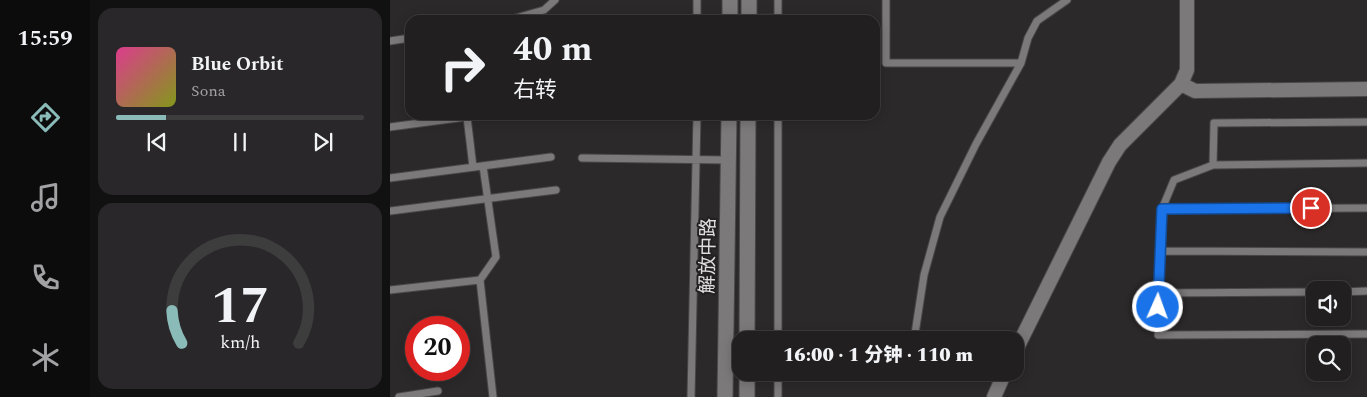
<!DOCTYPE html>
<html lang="zh">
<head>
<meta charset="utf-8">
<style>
	body { margin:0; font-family:Spectral,"Noto Sans SC",serif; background:#292729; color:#f1f3f6; height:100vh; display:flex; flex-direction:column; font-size:19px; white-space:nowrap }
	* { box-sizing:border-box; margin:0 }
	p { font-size:16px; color:#a2a2a5 }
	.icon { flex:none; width:28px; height:28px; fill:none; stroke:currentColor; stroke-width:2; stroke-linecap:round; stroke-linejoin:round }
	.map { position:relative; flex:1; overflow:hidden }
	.side { display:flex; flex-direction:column; gap:8px; padding:8px; background:#121112; width:300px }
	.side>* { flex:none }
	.top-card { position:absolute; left:15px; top:15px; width:475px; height:105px; border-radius:15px; box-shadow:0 2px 12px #0003,0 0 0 1px #3e3d3e; background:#211f20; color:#f1f3f6; overflow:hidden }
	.controls { position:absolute; left:916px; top:281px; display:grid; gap:10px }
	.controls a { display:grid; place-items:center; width:45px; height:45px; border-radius:10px; background:#211f20; box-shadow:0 2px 12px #0003,0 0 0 1px #3e3d3e; font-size:25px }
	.speed { position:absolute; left:15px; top:316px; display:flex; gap:10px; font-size:25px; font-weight:700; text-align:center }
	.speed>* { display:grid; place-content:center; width:65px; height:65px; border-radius:50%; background:#211f20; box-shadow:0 2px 12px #0003,0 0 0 1px #3e3d3e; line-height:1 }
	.speed .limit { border:8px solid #d22; background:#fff; color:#111 }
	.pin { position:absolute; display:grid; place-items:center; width:42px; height:42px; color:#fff; margin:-21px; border:2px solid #fff; border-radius:50%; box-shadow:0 1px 5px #0007 }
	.me { position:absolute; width:55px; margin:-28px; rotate:2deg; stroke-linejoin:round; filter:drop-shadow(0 0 4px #0008) }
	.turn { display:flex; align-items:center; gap:18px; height:105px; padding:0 25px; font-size:22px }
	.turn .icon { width:65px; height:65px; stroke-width:2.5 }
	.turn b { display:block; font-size:35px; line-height:42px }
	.side .tile { flex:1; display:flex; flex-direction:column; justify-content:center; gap:8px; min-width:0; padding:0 18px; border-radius:15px; background:#292729 }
	.side .dial { align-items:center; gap:0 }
	.dial svg { height:130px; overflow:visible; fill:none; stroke:#3e3d3e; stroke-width:7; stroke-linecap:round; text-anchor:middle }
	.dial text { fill:#f1f3f6; stroke:none }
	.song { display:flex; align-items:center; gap:15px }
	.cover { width:60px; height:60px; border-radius:8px; background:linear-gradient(135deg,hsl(330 70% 55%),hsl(70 70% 35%)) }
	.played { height:5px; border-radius:2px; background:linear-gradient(90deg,#8bbbb9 20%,#3e3d3e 20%) }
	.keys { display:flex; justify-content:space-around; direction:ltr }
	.trip { position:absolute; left:342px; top:331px; width:292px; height:50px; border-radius:15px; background:#211f20; box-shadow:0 2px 12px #0003,0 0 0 1px #3e3d3e; font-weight:800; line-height:50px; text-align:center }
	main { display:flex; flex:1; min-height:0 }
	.tab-bar { display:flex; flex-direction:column; width:90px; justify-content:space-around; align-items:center; background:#0d0c0d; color:#a2a2a5 }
	.tab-bar .icon { width:35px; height:35px }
	.tab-bar .selected { color:#8bbbb9 }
	.tab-bar b { font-size:22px; color:#f1f3f6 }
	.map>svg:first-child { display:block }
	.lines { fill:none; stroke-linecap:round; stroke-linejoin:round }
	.lane-casing { stroke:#494748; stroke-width:9 }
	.street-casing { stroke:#494748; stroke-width:16 }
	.secondary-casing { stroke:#494748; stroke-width:17 }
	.lane { stroke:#7c797a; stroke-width:7 }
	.street { stroke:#7c797a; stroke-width:14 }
	.secondary { stroke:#7c797a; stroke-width:15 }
	.route-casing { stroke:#114b97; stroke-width:12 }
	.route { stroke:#1a73e8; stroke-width:9 }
	.labels { text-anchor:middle; stroke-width:4; stroke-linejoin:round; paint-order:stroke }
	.street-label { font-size:19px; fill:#e0dede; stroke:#222021 }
</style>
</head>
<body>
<main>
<nav class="tab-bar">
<b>15:59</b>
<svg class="icon selected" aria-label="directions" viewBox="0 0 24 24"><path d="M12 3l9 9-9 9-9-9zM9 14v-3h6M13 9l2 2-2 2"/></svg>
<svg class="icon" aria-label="music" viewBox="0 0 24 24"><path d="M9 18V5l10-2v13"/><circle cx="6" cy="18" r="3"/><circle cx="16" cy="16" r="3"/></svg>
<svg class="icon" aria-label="phone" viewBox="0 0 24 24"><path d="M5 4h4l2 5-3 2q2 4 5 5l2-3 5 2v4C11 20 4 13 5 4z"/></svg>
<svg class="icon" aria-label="climate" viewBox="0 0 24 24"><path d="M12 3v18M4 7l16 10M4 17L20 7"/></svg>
</nav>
<section class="side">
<div class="tile">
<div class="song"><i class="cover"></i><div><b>Blue Orbit</b><p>Sona</p></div></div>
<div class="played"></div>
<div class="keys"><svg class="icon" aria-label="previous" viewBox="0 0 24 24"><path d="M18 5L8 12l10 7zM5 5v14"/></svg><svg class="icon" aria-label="pause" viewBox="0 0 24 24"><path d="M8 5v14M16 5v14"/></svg><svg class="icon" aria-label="next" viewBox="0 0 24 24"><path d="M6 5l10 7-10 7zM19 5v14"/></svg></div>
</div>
<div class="tile dial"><svg viewBox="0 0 100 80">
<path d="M14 69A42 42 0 1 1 86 69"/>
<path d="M14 69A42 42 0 0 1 8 49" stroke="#8bbbb9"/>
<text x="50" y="56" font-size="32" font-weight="700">17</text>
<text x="50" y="72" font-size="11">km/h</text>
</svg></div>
</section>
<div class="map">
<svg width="977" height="397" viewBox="0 0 977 397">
	<rect width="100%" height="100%" fill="#2c292a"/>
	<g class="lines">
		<defs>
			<path id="lane" d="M307 0V20
				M496 0V63H631
				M119 20 154 10 165 0
				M228 20 388 18
				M388 20V0
				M0 41 20 38
				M77 117 83 167
				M0 127 91 115
				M192 158 338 160
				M823 165 824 123 977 122
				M93 166 106 257 90 280 103 397
				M0 178 161 157
				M977 208 772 209 768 335 977 334
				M772 209 784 180 823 165 977 163
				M0 211 166 190
				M771 251 977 252
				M0 290 90 280
				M952 292 977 291
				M769 293 925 292
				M388 340V115
				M524 340 534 275 550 217 586 144 631 63 638 38 647 21 677 0
				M9 397 48 391
				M301 397 307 115
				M388 397V372"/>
			<path id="street" d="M797 0V70L791 84 805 91 977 89
				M626 350 719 162 730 145 791 84
				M604 397 615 372"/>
			<path id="secondary" d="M340 20V0
				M359 20V0
				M357 340 358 115
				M335 397 339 115
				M357 397V372"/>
		</defs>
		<use href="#lane" class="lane-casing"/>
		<use href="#street" class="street-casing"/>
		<use href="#secondary" class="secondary-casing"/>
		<use href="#lane" class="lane"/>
		<use href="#street" class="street"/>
		<use href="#secondary" class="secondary"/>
	</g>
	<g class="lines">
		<defs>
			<path id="route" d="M768 307 772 209 921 208"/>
		</defs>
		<use href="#route" class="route-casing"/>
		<use href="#route" class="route"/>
	</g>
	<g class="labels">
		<g class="street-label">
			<text transform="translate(317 256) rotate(-89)" y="7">解放中路</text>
		</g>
	</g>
</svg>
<div class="controls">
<a><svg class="icon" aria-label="sound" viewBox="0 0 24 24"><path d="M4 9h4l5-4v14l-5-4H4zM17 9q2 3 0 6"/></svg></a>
<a><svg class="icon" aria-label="search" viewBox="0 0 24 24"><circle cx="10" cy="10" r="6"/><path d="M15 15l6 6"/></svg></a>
</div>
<div class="speed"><div class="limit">20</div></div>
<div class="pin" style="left:921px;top:208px;background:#d93025"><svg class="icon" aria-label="arrive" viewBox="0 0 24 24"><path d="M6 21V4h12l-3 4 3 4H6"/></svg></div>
<svg class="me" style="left:768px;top:307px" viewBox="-20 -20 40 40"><circle r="17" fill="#1a73e8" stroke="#fff" stroke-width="3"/><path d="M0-11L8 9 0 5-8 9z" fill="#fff"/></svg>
<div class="trip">16:00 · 1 分钟 · 110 m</div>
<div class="top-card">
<div class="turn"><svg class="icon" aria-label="right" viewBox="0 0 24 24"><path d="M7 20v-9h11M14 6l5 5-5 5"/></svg><div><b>40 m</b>右转</div></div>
</div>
</div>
</main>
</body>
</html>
